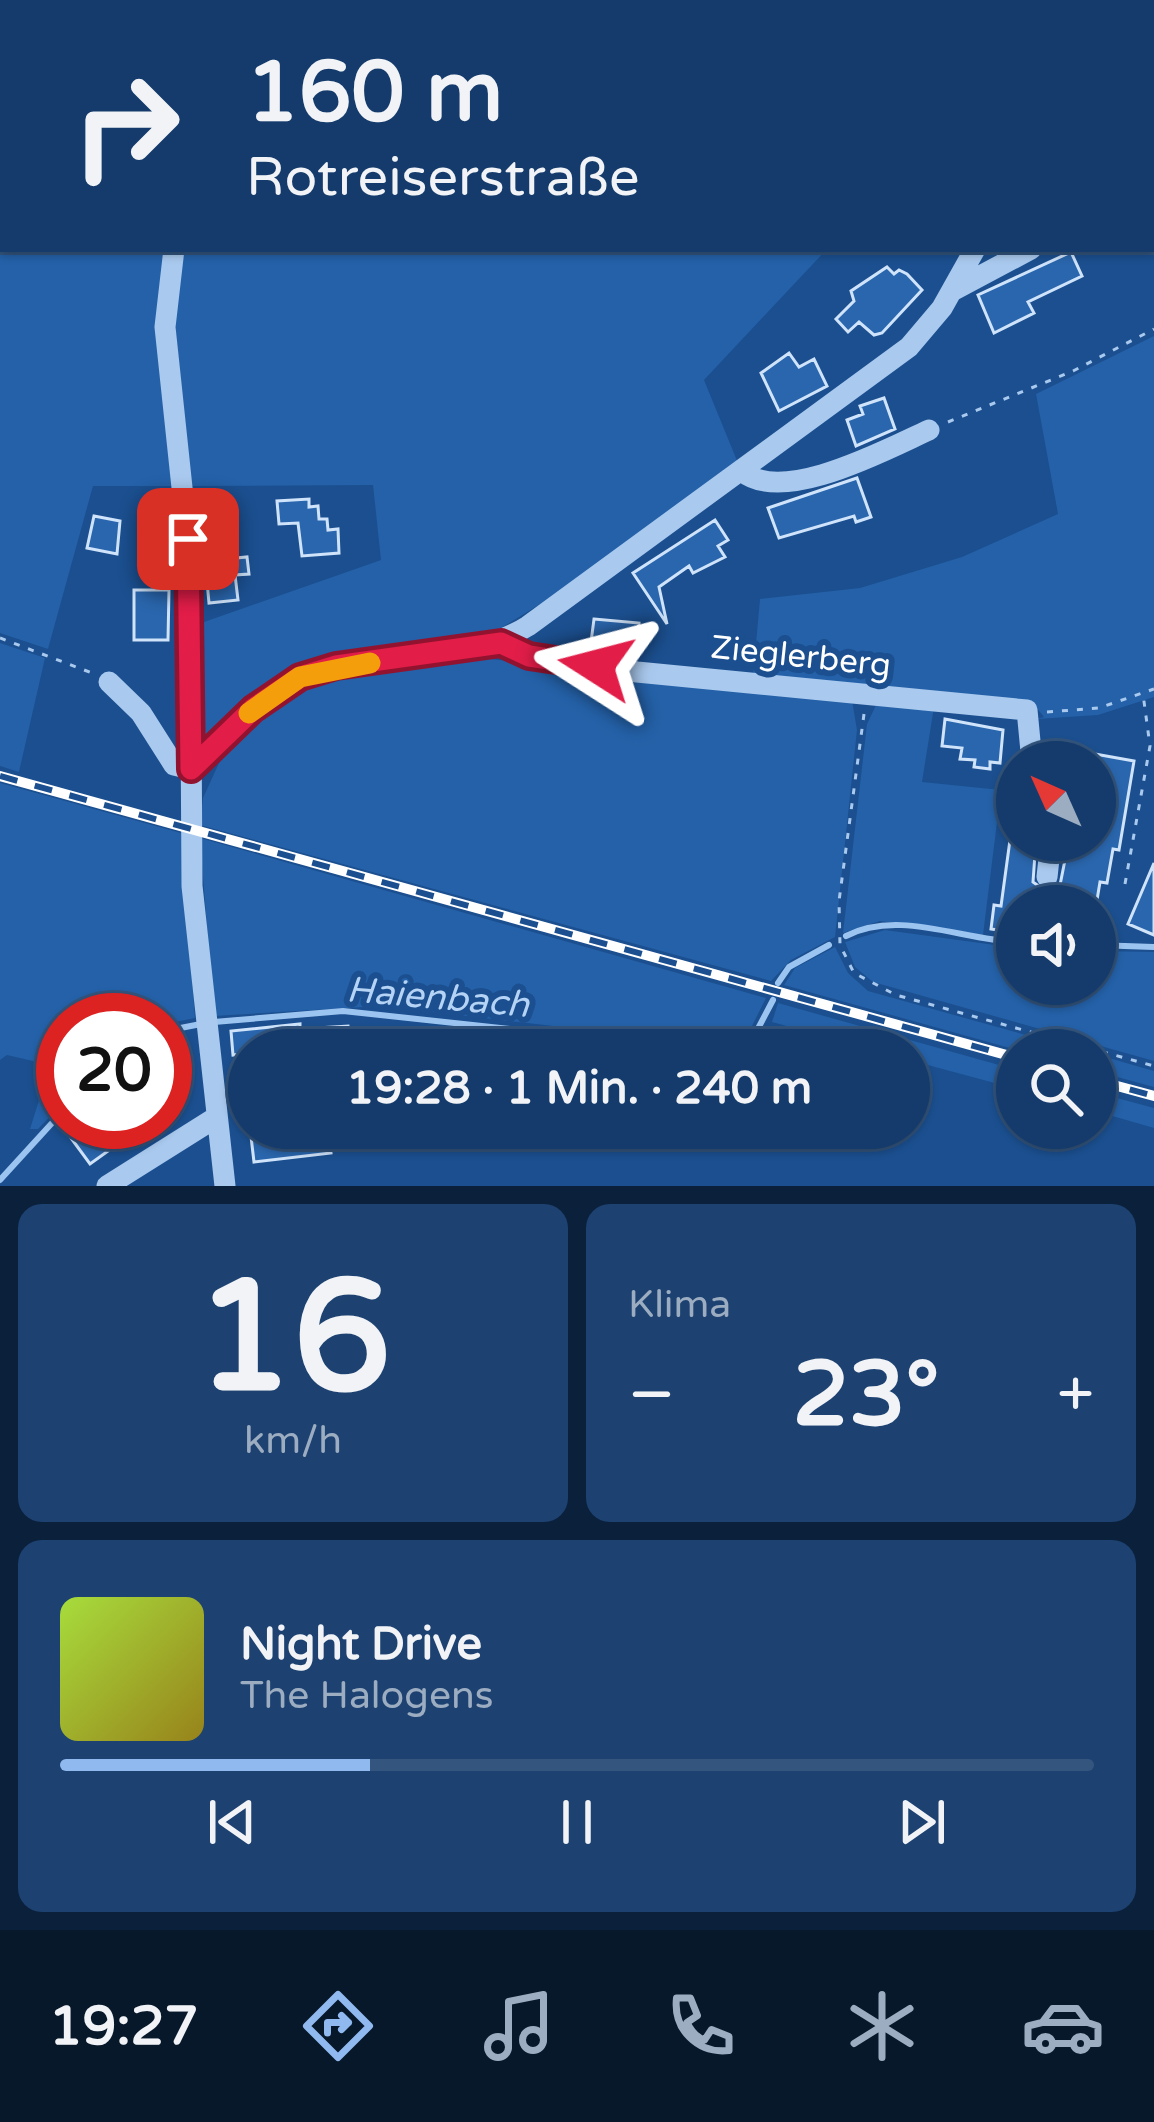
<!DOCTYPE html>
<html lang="de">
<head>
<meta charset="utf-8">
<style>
	body { margin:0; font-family:"Varela Round",sans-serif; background:#1d4271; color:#f1f3f6; height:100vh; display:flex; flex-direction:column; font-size:45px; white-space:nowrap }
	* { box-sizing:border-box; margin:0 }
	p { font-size:39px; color:#9dadc1 }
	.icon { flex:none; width:66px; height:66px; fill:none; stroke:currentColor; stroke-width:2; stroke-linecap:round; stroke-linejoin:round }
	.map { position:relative; height:1186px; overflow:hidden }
	.details { display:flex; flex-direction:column; gap:18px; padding:18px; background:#0b203b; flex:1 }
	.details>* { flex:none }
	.top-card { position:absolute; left:0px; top:0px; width:1155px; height:252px; box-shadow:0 3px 9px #0004,0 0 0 3px #33557e; background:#143b6b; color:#f1f3f6; overflow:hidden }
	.needle { width:78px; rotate:315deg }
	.fabs { position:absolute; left:996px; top:741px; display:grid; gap:24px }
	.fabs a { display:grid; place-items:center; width:120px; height:120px; border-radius:50%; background:#143b6b; box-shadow:0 3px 9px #0004,0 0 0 3px #33557e; font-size:60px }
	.speed { position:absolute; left:36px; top:993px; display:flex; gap:24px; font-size:60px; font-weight:700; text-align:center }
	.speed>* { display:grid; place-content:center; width:156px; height:156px; border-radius:50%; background:#143b6b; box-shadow:0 3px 9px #0004,0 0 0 3px #33557e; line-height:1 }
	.speed .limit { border:18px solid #d22; background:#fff; color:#111 }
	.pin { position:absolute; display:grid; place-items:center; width:102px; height:102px; color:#fff; margin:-51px; border-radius:24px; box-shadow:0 6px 18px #0006 }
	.me { position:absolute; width:132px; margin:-66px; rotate:279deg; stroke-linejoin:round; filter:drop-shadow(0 0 9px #0008) }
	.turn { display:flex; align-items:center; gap:42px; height:252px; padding:0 48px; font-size:54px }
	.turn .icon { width:156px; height:156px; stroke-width:2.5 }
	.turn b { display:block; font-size:84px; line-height:102px }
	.big { font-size:90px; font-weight:800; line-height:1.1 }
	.details .widget { flex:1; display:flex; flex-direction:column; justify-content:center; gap:18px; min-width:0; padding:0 42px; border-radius:24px; background:#1d4271 }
	.details .dial { align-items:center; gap:0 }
	.dial b { font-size:156px; line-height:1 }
	.song { display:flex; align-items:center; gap:36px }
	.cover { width:144px; height:144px; border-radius:18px; background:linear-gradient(135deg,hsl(80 70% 55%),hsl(50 70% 35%)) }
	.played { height:12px; border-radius:6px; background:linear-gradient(90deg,#90b9f0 30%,#33557e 30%) }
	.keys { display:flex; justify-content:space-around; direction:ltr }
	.heat { display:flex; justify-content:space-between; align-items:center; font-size:66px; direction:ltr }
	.details .tiles { flex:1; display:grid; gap:18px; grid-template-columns:1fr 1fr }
	.widget:last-child { grid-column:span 2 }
	.trip { position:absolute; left:228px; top:1029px; width:702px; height:120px; border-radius:60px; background:#143b6b; box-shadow:0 3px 9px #0004,0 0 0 3px #33557e; font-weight:800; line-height:120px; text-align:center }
	.menu { display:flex; height:192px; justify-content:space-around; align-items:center; background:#08182b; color:#9dadc1 }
	.menu .icon { width:84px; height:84px }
	.menu .current { color:#90b9f0 }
	.menu b { font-size:54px; color:#f1f3f6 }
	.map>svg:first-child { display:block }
	.green { fill:#2461a8 }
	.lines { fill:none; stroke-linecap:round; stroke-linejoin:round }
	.stream { stroke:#9cc4f0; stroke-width:6 }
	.building { fill:#2a66ad; stroke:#cfe3fa; stroke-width:3 }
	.path { stroke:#a9c9ee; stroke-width:3; stroke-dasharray:6 9; stroke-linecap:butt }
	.minor { stroke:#a9c9ee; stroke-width:21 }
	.rail-casing { stroke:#fff; stroke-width:10 }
	.rail { stroke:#1b4f8f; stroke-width:6; stroke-dasharray:18; stroke-linecap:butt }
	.route-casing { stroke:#92132f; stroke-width:30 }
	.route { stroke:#e11d48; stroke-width:21 }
	.slow { stroke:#f59e0b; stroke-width:21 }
	.labels { text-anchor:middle; stroke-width:12; stroke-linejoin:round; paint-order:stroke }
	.street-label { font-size:33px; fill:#fff; stroke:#1b4f8f }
	.water-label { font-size:36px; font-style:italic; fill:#b5d3f5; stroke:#1b4f8f }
</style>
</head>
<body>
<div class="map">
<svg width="1154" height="1186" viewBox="0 0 1154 1186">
	<rect width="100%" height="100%" fill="#1b4f8f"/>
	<path class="green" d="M0 0 179 3H3V249H166L174 486H93L48 649 0 633Z
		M193 0H985L983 3Z
		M182 249H827L704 380 738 463 555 595 491 634 260 693 209 738 202 733 199 628 204 622 381 560 373 485 191 486 173 303Z
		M1154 336V697L1098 715 1037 719 1044 717 1035 706 753 677 760 599 860 588 962 557 1058 514 1036 394Z
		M0 643 45 658 19 772 0 766Z
		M481 658 852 700 857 730 835 937 791 960 771 981 200 825 203 798 219 763 282 695 332 675Z
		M877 703 934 707 922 782 1001 790 983 935 880 921 843 933 867 724Z
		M0 783 181 833 195 1018 165 1024V1020H63V1103L38 1129H30L50 1065 7 1055 0 1060Z
		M200 838 766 998 747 1036 723 1046 381 1006 214 1016Z
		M885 930 1017 948V984H1095V951L1154 952V1061L873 982 855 967 845 942Z
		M835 947 848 973 868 991 1080 1050H1017L784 985 795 968Z
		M778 1003 1017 1070V1089L909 1060V1050H874L772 1022Z
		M1095 1054 1154 1071V1087L1095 1071Z
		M1095 1092 1154 1108V1128L1095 1111Z"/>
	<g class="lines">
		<path class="stream" d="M846 936C898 909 962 940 1017 942
			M1095 945 1154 947
			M778 983 789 967 829 945
			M214 1022 343 1011 705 1050
			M165 1031 201 1024
			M726 1050 752 1040 773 1000
			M0 1180 63 1111"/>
	</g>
	<path class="building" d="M1071 252 1082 276 1028 302 1034 313 994 333 978 295Z
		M887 267 894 274 899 270 907 274 922 290 882 333 874 335 859 322 848 332 836 319 854 301 851 291Z
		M789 353 799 367 814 359 827 386 779 411 761 373Z
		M884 398 895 429 856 446 847 420 863 414 860 406Z
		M857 478 871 517 856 522 854 516 779 538 768 508Z
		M309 499V507L318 506 319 519H327L328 530 338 529 339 553 302 556 298 523 279 524 277 501Z
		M94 516 120 521 117 554 87 548Z
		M715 520 728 540 718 546 725 557 693 573 689 566 659 587 667 624 633 573Z
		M247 557 249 574 235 575 238 600 209 603 205 561Z
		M134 590H169L168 640H134Z
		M594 619 639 623 637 648 599 651 600 643 591 642Z
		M945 719 1003 730 1000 763 990 762V769L974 767 975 760 960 759 962 748 942 746Z
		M1095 754 1134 761 1119 850 1113 849 1107 883 1100 882 1096 906H1017V933L991 929 994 905 1001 906 1010 840H1036L1033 882 1047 892 1060 885 1069 840H1095Z
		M1154 863V935L1128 924Z
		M300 1024V1029L348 1026 349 1043 233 1055 231 1031Z
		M405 1031 486 1039V1050L404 1046Z
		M93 1122 115 1146 90 1164 71 1138Z
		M250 1128H328L331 1153 254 1162Z"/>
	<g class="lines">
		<path class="path" d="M948 422 1073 371 1154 329
			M0 638 92 673
			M1047 712 1099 708 1154 689
			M864 714 839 901 840 945 854 973 896 995 1154 1066
			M1125 884 1150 746 1143 694"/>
		<path class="minor" d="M185 0 186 3
			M989 3 990 0
			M1100 3 1102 0
			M1152 185 1154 184
			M174 249 165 327 190 563 192 886 225 1186
			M954 290 1031 249
			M742 471C782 506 887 449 929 430
			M501 643 529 656 637 672 1027 710 1032 762
			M109 682 141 713 174 765 191 769
			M191 769C234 743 256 694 304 676 377 647 460 669 528 626L909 347 942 308 975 249
			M1047 877 1051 840
			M107 1186 215 1118"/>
		<defs>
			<path id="rail" d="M0 776 1017 1058
				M1095 1080 1154 1096"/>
		</defs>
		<use href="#rail" class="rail-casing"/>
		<use href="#rail" class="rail"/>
	</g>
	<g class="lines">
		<defs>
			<path id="route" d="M188 539 191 769 253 709 300 677 336 666 501 643 529 656 596 666"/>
		</defs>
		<use href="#route" class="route-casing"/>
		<use href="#route" class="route"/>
		<path class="slow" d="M249 713 300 677 370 663"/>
	</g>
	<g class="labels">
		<g class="street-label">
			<text transform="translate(801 655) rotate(6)" y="12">Zieglerberg</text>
		</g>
		<g class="water-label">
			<text transform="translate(438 996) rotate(5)" y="13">Haienbach</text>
		</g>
	</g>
</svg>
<div class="fabs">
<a><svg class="needle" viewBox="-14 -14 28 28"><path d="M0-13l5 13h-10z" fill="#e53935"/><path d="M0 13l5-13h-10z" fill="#9dadc1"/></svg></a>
<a><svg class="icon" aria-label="sound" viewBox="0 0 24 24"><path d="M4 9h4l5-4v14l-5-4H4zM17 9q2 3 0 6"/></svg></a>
<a><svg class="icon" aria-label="search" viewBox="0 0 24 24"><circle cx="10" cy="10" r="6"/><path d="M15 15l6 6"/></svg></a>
</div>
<div class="speed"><div class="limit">20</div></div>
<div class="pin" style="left:188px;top:539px;background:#d93025"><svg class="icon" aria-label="arrive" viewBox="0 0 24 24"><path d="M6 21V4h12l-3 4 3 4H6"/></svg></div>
<svg class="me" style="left:596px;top:666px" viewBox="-20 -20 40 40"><path d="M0-17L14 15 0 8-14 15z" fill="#e11d48" stroke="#fff" stroke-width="4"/></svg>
<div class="trip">19:28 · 1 Min. · 240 m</div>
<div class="top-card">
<div class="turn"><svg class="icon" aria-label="right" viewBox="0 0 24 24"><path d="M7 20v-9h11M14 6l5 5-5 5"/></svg><div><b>160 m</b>Rotreiserstraße</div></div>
</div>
</div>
<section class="details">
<div class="tiles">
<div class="widget dial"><b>16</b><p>km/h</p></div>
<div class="widget"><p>Klima</p>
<div class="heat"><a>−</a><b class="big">23°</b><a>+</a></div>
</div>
<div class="widget">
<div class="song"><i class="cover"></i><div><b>Night Drive</b><p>The Halogens</p></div></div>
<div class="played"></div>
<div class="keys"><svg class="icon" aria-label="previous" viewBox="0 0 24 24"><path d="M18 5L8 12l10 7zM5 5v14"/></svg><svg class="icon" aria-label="pause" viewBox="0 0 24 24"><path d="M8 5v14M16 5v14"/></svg><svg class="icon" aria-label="next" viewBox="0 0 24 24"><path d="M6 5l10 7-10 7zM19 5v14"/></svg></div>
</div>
</div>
</section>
<nav class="menu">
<b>19:27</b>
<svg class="icon current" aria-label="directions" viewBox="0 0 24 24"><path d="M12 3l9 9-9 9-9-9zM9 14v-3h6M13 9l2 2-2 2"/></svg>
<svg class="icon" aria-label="music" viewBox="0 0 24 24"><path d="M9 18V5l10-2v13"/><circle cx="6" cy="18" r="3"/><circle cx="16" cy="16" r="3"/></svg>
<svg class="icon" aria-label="phone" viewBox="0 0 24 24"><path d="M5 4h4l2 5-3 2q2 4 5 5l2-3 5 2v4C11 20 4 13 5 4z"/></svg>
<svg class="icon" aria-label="climate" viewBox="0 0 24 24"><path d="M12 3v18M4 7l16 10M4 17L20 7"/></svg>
<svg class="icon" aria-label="car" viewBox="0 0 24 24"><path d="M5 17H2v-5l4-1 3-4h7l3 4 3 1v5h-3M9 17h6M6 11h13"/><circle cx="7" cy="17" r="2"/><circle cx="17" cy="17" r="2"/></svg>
</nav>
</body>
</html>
